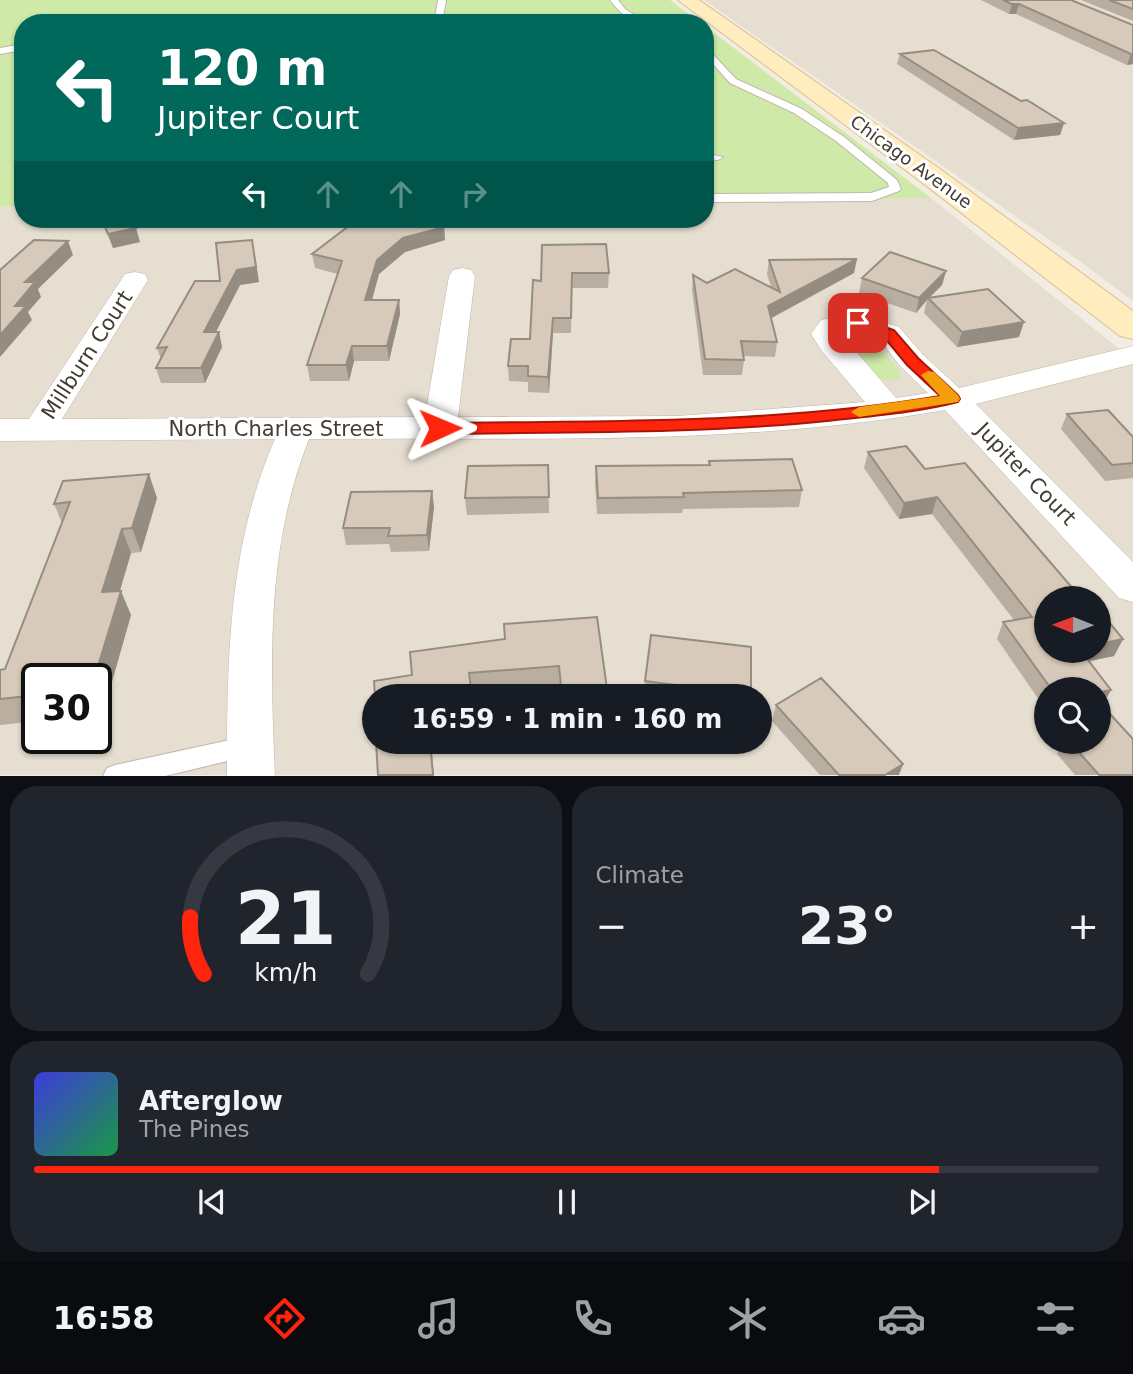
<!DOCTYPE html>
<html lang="en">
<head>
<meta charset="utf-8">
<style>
	body { margin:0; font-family:"DejaVu Sans",sans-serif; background:#20242c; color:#f1f3f6; height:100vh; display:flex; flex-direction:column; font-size:26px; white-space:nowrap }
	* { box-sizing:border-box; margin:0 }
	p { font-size:23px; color:#9ea1a6 }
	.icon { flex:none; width:38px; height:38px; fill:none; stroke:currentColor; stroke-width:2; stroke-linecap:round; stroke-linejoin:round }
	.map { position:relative; height:776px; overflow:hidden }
	.sheet { display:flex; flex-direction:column; gap:10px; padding:10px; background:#0d0f14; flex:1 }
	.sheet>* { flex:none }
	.banner { position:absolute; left:14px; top:14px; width:700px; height:214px; border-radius:28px; box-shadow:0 2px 5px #0004; background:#00695c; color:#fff; overflow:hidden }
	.needle { width:46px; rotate:271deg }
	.controls { position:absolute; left:1034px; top:586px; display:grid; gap:14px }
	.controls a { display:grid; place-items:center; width:77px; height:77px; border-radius:50%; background:#171b24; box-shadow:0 2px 5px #0004; font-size:35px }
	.speed { position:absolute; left:21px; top:663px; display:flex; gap:14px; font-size:35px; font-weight:700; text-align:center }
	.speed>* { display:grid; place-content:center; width:91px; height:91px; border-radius:50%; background:#171b24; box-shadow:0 2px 5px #0004; line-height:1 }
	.speed .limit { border:4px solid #111; border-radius:10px; background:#fff; color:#111 }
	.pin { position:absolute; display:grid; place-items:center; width:60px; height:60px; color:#fff; margin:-30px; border-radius:14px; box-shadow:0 4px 10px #0006 }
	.me { position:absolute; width:77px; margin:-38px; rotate:89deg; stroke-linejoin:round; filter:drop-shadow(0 0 5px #0008) }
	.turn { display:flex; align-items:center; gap:24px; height:147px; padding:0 28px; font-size:32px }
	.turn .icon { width:91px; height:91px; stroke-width:2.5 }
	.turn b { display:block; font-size:49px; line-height:60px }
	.lanes { display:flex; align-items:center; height:66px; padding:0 28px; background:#0003; justify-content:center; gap:35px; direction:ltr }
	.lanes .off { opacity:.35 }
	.big { font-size:52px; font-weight:700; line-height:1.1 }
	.sheet .widget { flex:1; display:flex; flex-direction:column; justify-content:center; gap:10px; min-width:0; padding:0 24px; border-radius:28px; background:#20242c }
	.sheet .dial { align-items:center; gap:0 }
	.dial svg { height:182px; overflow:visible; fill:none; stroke:#363941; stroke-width:7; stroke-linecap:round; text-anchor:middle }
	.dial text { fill:#f1f3f6; stroke:none }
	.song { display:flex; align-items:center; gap:21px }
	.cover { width:84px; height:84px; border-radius:10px; background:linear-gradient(135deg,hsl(240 70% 55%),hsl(140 70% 35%)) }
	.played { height:7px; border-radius:4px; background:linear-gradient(90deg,#ff240c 85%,#363941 85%) }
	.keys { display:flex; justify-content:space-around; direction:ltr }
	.heat { display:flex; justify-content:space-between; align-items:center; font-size:38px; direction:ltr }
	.sheet .tiles { flex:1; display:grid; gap:10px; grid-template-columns:1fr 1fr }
	.widget:last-child { grid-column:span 2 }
	.trip { position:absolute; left:362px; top:684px; width:410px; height:70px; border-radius:35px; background:#171b24; box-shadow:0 2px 5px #0004; font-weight:700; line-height:70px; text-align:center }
	.tabs { display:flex; height:112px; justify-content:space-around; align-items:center; background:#090b0e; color:#9ea1a6 }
	.tabs .icon { width:49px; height:49px }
	.tabs .on { color:#ff240c }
	.tabs b { font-size:32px; color:#f1f3f6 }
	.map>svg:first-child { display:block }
	.residential { fill:#e6ded0; fill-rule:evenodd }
	.green { fill:#cfe9a8 }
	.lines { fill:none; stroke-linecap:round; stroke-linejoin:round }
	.service-casing { stroke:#c0b6a7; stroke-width:2 }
	.minor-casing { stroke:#c0b6a7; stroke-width:1 }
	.secondary-casing { stroke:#d8c191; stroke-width:2 }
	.service { fill:#fff; fill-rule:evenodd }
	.minor { fill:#fff; fill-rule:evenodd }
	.secondary { fill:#ffecbf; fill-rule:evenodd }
	.wall { fill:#b9aea0 }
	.shaded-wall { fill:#968d82 }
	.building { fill:#d7caba; stroke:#968d82; stroke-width:2 }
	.route { fill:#ff240c; stroke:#a61708; stroke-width:2 }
	.slow { fill:#f59e0b }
	.labels { text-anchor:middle; stroke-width:6; stroke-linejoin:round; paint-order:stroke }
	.far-street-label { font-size:18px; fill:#433c32; stroke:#fff }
	.street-label { font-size:21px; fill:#433c32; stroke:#fff }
</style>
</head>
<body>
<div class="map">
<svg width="1133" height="776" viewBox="0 0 1133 776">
	<rect width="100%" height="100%" fill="#f2ece2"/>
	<path class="residential" d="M704 0H1133V301L1074 257Z
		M931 198 1133 360V775H0V206H23V219H705V200ZM1046 598H1099V651H1046ZM37 679H96V738H37ZM1046 690H1099V742H1046ZM374 696H760V742H374Z"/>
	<path class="green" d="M0 0H670L700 23H23V206H0Z
		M705 26 931 198 705 200Z
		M856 336 872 340 900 371 899 378C875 389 860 358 847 342Z"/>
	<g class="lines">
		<defs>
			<path id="service" d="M438 0H446L442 23H434Z
				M610 0H618L625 9 647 23C630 23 620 13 610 0Z
				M23 44V50L0 54V48Z
				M705 46 736 79 802 109 844 137 897 180 901 189 899 191 872 201 705 202V194L871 193 889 187 888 183 836 141 794 113 730 83 705 55Z
				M705 153 723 157 718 160 705 159Z
				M248 736 256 739 260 746 256 753 248 756 165 776H103L107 768 115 765Z"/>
			<path id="minor" d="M462 268 471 270 475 276 458 417 677 416 865 402 822 351 811 334 821 320 858 313 899 327 923 355 959 388 1133 346V364L976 404 1133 562V602L1119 598 945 410C736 447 520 437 309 439 266 547 270 661 275 776H227C227 660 228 546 275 439L0 441V419H29L125 274 135 272 145 274 148 280 62 419 425 417 449 276 453 270ZM856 331 879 339 901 367 928 393 896 398 841 334Z"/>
			<path id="secondary" d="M678 0H699L940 169 1133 311V339L1120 336 920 181Z"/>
		</defs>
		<use href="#service" class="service-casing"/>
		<use href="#minor" class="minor-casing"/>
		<use href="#secondary" class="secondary-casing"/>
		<use href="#service" class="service"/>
		<use href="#minor" class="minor"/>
		<use href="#secondary" class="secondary"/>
	</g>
	<path class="wall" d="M981 0H1071L1133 25V64L1127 65 1016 14H1009Z
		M1081 0H1133V21Z
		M900 54 1021 101 1064 123 1060 135 1014 140 897 64Z
		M101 219H132L140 242 113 248Z
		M444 227 445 240 405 252 379 274 372 300H399L400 314 389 361H354L349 381H310L307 365 338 274 315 268 312 254Z
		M542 245 609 273 608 288H572L571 333H553L549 393 528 392V382L509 381 508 366 530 339 541 281Z
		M255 254 259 282 240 285 216 332H219L222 347 205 383H161L156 368 161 359 157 348 220 281Z
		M769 260 854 273 771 318 777 342 775 357 743 356 744 360 742 375H703L692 290 693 275 707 283 771 287 767 274Z
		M946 271 942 285 929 298 1019 337 957 347 924 313 927 300 916 313 859 293 862 278Z
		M1067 414 1133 437V478L1105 481 1061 429Z
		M906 446 925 469 965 463 1081 598H1046V651H1099V610L1123 639 1114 656 1089 661 1111 690 1102 706 1133 739V775H1075L1057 754 1063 742H1099V690H1046V710L997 639 1003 622 1014 620 932 514 899 519 864 468 868 452Z
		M709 461 802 490 799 507 683 509 682 513 597 514 595 482 596 466 708 465Z
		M548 465 549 513 467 515 465 498Z
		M63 481 157 498 141 552 131 553 120 591 131 615 103 713 96 714V679H37V721L0 725V699L5 669 62 523 54 504Z
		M432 491 434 507 429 551 391 552 389 544 346 545 343 528Z
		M597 617 608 696H560V687L472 695 412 675 505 639Z
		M751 647V696H644L645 681Z
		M776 705 899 775H820L772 721Z"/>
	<path class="shaded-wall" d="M1012 4H1019L1016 14H1009Z
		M1131 54H1133V64L1127 65Z
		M1064 123 1060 135 1014 140 1018 128Z
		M444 227 445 240 405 252 379 274 368 314 365 300 377 260 403 238Z
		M136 228 140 242 113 248 108 234Z
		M252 240 259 282 240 285 208 347 204 332Z
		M68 241 73 255 38 289 41 297 28 312 32 320 0 357V335L25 282Z
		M857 259 854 273 766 321 768 306Z
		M946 271 942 285 928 299V298L927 300 916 313 919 298Z
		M399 300 400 314 389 361 387 346Z
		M553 318V333L549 393 548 377Z
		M1024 322 1019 337 957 347 962 332Z
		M219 332 222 347 205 383 201 368Z
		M352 346 354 361 349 381 346 365Z
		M149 474 157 498 141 552 132 528Z
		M432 491 434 507 429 551 427 535Z
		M937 497 932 514 899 519 904 503Z
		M122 529 131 553 112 617 102 592Z
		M121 591 131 615 103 713 96 700V679H94Z
		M1123 639 1114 656 1071 665 1077 651H1099V644Z
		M1111 690 1102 706 1099 707V692Z
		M430 742 431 744 434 775H433Z
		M903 764 899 775H885Z"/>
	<path class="building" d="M1003 0H1071L1133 25V54H1131L1019 4H1012Z
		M1109 0H1133V9Z
		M934 50 1021 101 1027 100 1064 123 1018 128 900 54Z
		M102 219H132L136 228 108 234Z
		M358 219H435L444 227 403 238 377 260 365 300H399L387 346H352L346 365H307L342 261 312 254Z
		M34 240 68 241 25 282H35L15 306H26L0 335V270Z
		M252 240 256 267 237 270 204 332H219L201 368H156L167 347 157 348 195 281H220L216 243Z
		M606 244 609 273H572L571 318H553L548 377 528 376V366H508L511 339H530L533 280 541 281 542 245Z
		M890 252 946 271 919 298 862 278Z
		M857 259 768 306 777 342 741 341 744 360 705 359 693 275 707 283 735 269 780 292 769 260Z
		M988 289 1024 322 962 332 928 298Z
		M1108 410 1133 437V463L1112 465 1067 414Z
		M906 446 925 469 965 463 1081 598H1046V651H1081L1111 690 1099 692V690H1052L1003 622 1032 617 937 497 904 503 868 452Z
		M792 459 802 490 683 493 684 497 598 498 596 466 710 465 709 461Z
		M548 465 549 497 465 498 468 466Z
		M149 474 132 528 122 529 102 592 121 591 94 679H37V695L0 699V670L5 669 70 502 54 504 63 481Z
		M432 491 427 535 388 536 390 528H343L351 492Z
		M1099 610 1123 639 1099 644Z
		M597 617 608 696H562L559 666 469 673 472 696H375L374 681 412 675 410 652 505 639 504 624Z
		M651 635 751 647V695L645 681Z
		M821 678 903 764 885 775H839L776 705Z
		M1099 702 1133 739V775H1099L1070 742H1099Z
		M376 742H430L433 775H378Z"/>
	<path class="route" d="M858 318 894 330 918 358 958 395 960 399 958 402C915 413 871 416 827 421 698 434 569 432 440 434L431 428 440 423C607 421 774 424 940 396L907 365 884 337 853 326 851 323Z"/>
	<path class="slow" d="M928 371 934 372 958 395 960 399 958 402 859 417 851 412 859 407 940 396 921 375Z"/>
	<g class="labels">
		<g class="far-street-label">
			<text transform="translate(911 162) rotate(36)" y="6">Chicago Avenue</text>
		</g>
		<g class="street-label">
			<text transform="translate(87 355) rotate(-57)" y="7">Millburn Court</text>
			<text x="276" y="436">North Charles Street</text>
			<text transform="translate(1026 474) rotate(46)" y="7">Jupiter Court</text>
		</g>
	</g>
</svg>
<div class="controls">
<a><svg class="needle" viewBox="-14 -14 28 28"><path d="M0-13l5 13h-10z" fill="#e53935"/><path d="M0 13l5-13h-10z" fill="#9ea1a6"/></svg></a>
<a><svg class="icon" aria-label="search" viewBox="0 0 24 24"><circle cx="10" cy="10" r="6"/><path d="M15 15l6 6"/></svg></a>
</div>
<div class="speed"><div class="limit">30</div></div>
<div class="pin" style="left:858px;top:323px;background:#d93025"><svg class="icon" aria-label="arrive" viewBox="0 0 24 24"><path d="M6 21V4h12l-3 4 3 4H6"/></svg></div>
<svg class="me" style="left:440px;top:428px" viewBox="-20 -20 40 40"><path d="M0-17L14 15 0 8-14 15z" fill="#ff240c" stroke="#fff" stroke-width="4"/></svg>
<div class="trip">16:59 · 1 min · 160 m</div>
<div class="banner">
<div class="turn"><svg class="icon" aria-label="left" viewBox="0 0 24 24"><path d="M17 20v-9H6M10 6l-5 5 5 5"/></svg><div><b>120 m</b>Jupiter Court</div></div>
<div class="lanes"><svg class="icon" aria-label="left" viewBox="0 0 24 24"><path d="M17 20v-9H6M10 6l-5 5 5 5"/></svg><svg class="icon off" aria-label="ahead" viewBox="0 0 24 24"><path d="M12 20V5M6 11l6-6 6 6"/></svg><svg class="icon off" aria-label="ahead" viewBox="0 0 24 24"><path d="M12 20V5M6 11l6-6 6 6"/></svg><svg class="icon off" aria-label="right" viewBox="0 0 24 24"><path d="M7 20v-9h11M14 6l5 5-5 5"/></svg></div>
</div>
</div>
<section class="sheet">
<div class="tiles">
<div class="widget dial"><svg viewBox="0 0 100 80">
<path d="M14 69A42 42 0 1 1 86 69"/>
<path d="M14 69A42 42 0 0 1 8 44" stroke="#ff240c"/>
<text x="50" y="56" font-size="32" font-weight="700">21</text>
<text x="50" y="72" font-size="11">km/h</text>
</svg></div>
<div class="widget"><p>Climate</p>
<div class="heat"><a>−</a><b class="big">23°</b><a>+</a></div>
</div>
<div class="widget">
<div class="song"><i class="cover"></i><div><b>Afterglow</b><p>The Pines</p></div></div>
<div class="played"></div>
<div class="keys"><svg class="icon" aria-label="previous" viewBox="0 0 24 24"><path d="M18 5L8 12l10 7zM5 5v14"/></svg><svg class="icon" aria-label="pause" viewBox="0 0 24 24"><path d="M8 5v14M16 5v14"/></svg><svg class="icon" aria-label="next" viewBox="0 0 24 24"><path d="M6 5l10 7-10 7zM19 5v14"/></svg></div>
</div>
</div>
</section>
<nav class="tabs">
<b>16:58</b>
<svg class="icon on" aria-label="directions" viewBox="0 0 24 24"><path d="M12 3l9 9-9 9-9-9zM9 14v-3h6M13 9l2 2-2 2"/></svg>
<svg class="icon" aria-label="music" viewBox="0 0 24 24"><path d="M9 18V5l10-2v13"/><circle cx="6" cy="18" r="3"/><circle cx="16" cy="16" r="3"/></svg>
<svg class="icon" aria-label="phone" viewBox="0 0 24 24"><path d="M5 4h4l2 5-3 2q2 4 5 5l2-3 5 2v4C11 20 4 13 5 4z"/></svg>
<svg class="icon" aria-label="climate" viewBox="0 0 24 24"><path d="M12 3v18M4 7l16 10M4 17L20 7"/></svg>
<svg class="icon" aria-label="car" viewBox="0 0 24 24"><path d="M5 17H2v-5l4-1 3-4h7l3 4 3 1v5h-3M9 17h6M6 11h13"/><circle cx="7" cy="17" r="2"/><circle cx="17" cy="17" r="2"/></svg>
<svg class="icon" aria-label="filters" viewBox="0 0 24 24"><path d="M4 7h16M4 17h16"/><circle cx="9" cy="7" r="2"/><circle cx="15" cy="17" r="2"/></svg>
</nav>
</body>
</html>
